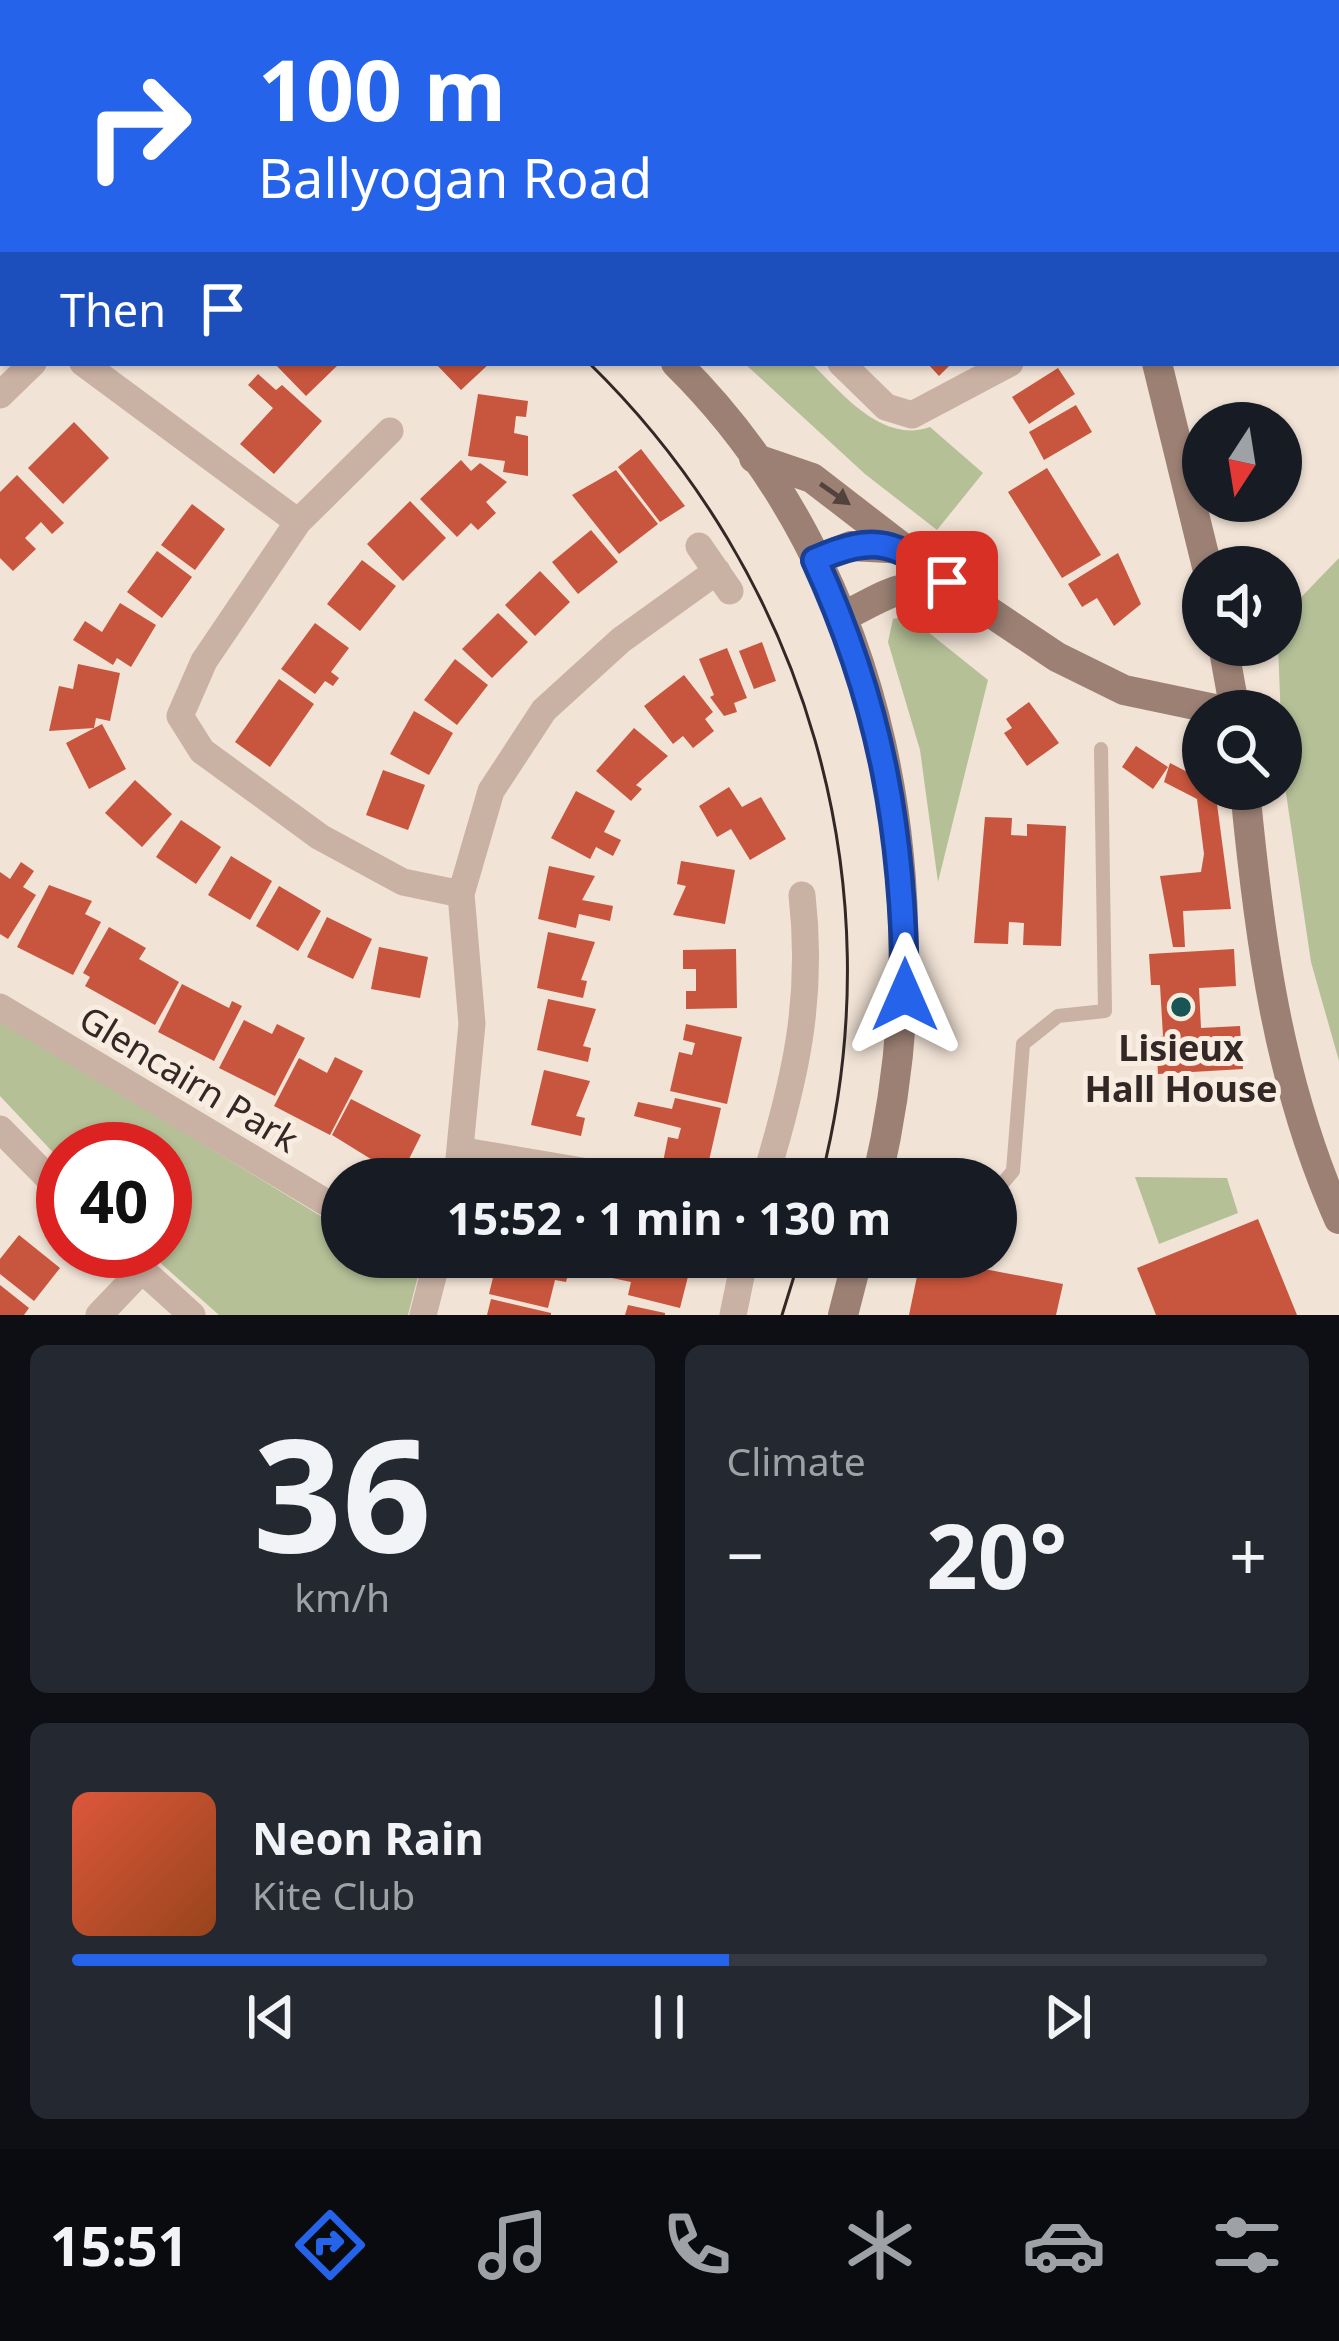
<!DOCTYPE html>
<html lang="en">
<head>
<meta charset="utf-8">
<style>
	body { margin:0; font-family:"Noto Sans",sans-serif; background:#242831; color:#f1f3f6; height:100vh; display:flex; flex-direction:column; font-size:45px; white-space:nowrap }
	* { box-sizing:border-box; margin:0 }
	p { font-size:39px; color:#9ea1a6 }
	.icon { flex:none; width:66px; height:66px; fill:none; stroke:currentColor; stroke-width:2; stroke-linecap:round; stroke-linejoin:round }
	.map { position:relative; height:1315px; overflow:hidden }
	.drawer { display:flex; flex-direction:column; gap:30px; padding:30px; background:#0d0f14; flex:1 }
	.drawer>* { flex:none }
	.top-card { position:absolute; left:0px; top:0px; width:1341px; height:366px; box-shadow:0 3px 9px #0004; background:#2563eb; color:#fff; overflow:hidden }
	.needle { width:78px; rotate:192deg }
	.controls { position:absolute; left:1182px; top:402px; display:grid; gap:24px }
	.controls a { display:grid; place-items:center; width:120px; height:120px; border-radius:50%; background:#171b24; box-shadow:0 3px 9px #0004; font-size:60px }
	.speed { position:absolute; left:36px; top:1122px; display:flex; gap:24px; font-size:60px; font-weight:700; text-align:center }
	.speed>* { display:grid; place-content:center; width:156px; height:156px; border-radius:50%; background:#171b24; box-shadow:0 3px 9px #0004; line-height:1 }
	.speed .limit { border:18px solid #d22; background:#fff; color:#111 }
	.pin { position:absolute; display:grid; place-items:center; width:102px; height:102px; color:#fff; margin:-51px; border-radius:24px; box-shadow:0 6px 18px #0006 }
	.me { position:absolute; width:132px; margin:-66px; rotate:0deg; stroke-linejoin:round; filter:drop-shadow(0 0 9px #0008) }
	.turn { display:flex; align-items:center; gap:42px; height:252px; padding:0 60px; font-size:54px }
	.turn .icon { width:156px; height:156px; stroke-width:2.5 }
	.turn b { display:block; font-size:84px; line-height:102px }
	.then { display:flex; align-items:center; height:114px; padding:0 60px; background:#0003; gap:24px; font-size:45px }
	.big { font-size:90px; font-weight:700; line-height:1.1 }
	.drawer .tile { flex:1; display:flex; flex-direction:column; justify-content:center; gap:18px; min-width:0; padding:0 42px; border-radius:18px; background:#242831 }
	.drawer .dial { align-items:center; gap:0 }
	.dial b { font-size:156px; line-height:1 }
	.song { display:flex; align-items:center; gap:36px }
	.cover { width:144px; height:144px; border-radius:18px; background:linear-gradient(135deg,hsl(10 70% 55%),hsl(20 70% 35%)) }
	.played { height:12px; border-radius:6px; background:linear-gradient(90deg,#2563eb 55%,#363941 55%) }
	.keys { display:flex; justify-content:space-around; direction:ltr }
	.heat { display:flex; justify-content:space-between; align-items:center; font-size:66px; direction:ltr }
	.drawer .tiles { flex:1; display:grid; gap:30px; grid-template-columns:1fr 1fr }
	.tile:last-child { grid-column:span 2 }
	.trip { position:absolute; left:321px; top:1158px; width:696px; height:120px; border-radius:60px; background:#171b24; box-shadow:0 3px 9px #0004; font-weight:700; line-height:120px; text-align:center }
	.tab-bar { display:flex; height:192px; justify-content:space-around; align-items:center; background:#090b0e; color:#9ea1a6 }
	.tab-bar .icon { width:84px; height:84px }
	.tab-bar .active { color:#2563eb }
	.tab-bar b { font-size:54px; color:#f1f3f6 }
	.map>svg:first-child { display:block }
	.green { fill:#b5c097 }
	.building { fill:#c8553d }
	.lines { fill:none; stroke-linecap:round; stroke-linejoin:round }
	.lane { stroke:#c9b1a3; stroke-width:14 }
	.street { stroke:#c9b1a3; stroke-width:27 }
	.secondary { stroke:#9c8074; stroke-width:30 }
	.tram { stroke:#332825; stroke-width:3 }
	.oneway { fill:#52423d }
	.route-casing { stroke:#184099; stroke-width:30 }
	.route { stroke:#2563eb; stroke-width:21 }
	.poi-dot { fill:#1a5555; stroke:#f9ede2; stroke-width:4.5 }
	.labels { text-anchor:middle; stroke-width:10; stroke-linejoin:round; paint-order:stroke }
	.poi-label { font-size:36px; font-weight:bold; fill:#332825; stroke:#f9ede2 }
	.street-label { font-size:36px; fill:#332825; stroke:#f9ede2 }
</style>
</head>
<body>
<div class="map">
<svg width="1339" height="1315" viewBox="0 0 1339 1315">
	<rect width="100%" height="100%" fill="#f1e3d6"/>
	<path class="green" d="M744 363H811C842 393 882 444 930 427L983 473 937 530 865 474Z
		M1339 558V1061L1311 962 1283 773 1278 645 1281 618Z
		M908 616 988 680 938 882 920 750 888 642 893 619Z
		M0 1020 342 1229V1257L403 1258 418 1276 408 1315H219L147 1251H165V1149H63V1163L0 1096Z
		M1135 1177 1227 1178 1238 1213 1159 1244Z"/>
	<path class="building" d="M274 363H340L306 396Z
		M435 363H490L461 390Z
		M927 363H952L939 376Z
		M1058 368 1075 394 1029 424 1012 397Z
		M258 374 276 390 282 385 322 421 274 474 240 444 273 408 248 385Z
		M478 394 528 401 526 417 516 416 514 433 528 436V476L503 472 505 461 468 456Z
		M1076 405 1092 432 1044 460 1029 432Z
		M74 422 109 458 63 504 28 468Z
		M641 449 685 506 660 522 618 467Z
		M461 460 471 471 480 463 507 482 486 502 496 513 478 530 471 523 457 537 420 499Z
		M1047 468 1101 555 1062 578 1008 492Z
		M616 470 658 524 619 554 572 495Z
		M17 475 64 523 52 534 41 522 25 538 36 549 13 571 0 558V492Z
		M410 501 446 538 403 581 367 544Z
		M192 504 225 529 195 570 161 545Z
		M591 530 618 562 578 594 552 562Z
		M157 551 192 577 162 618 127 592Z
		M1118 553 1141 604 1114 626 1097 598 1082 607 1068 584Z
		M362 560 396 586 360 631 327 604Z
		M540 571 570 602 535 636 505 605Z
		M120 603 156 625 131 667 117 658 113 665 73 640 85 621 102 632Z
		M498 613 528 642 492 678 462 649Z
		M315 623 349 648 331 672 339 678 333 686 325 681 315 694 281 669Z
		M762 642 776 681 754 689 739 651Z
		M727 648 747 698 734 703 737 712 724 716 710 697 714 695 699 659Z
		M455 659 488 685 457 725 424 700Z
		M78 664 120 673 110 721 96 718 94 728 49 731 59 686 73 689Z
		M684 675 713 712 705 719 714 731 693 748 683 736 673 744 644 706Z
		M279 679 314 704 270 767 235 742Z
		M1029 702 1059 743 1027 766 1004 733 1012 728 1006 719Z
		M414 711 453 733 429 775 390 754Z
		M102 724 126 769 89 789 66 743Z
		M634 728 668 756 636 785 642 789 631 801 596 771Z
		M1136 746 1168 767 1153 789 1122 767Z
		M1170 763 1203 780V789H1215L1231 909 1183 911 1185 947H1173L1160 876 1201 872 1204 854 1197 799 1164 782Z
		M383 770 425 785 408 830 366 815Z
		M135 780 172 814 142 847 105 813Z
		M729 787 742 807 761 797 786 839 750 860 731 829 717 837 699 806Z
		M576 791 615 811 604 832 621 840 613 856 596 847 590 859 551 838Z
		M985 817 1012 818 1011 835 1027 836V824L1066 826 1061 946 1023 945 1024 923 1009 922 1008 944 974 943Z
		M181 820 221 847 196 884 156 857Z
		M231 856 272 881 250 920 208 895Z
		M681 861 735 870 725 924 673 915 686 886 677 884Z
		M21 862 34 871 23 887 36 895 8 939 0 934V872L10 879Z
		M549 866 595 876 582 900 613 906 610 921 579 914 576 928 538 919Z
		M49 885 92 901 85 914 101 922 73 975 17 947Z
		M279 886 321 911 298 951 256 926Z
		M327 917 372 939 353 979 307 957Z
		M109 927 146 948 139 959 179 982 155 1025 85 986 90 977 83 973Z
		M548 932 595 942 581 980 587 981 583 998 537 988Z
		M379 947 428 957 420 998 371 989Z
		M736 949 737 1008 686 1009V991H696V969H683V950Z
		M1234 949 1236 986 1199 988 1201 1028 1240 1026 1243 1069 1158 1074 1156 1037 1163 1036 1160 985H1151L1149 954Z
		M182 984 229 1008 232 1001 242 1006 214 1061 158 1032Z
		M548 999 596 1009 583 1046 591 1048 588 1062 537 1050Z
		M244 1020 272 1034 277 1024 305 1038 275 1096 219 1068Z
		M686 1024 742 1037 727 1104 670 1091 679 1052 692 1055 695 1043 683 1040Z
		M335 1057 363 1071 330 1135 274 1106 299 1058 327 1073Z
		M544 1070 590 1081 576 1116 585 1118 581 1136 531 1125Z
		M675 1098 721 1108 705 1178 662 1167 668 1137 678 1139 681 1128 634 1116 638 1102 672 1109Z
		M351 1099 421 1135 400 1177 332 1135Z
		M1258 1219 1297 1315H1156L1137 1268Z
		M19 1235 60 1268 34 1301 0 1274V1259Z
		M498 1257H560L571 1264 566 1282 555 1280 548 1308 489 1294Z
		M648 1257H693L680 1308 628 1295 631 1282 612 1278 616 1261 645 1268Z
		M921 1257 1063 1284 1056 1315H909Z
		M598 1258 610 1261 608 1273 595 1271Z
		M0 1285 29 1308 24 1315H0Z
		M491 1299 551 1313V1315H487Z
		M628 1305 665 1313V1315H625Z"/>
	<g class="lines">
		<path class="lane" d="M996 1191 1013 1171 1023 1044 1058 1016 1105 1011 1101 749"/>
		<path class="street" d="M584 3 586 0
			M0 251 3 249
			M0 332 3 329
			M83 363 298 522
			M841 363 886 407 912 415 1010 363
			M0 395 33 363
			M390 431 298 522 204 661 180 716 202 751 320 837 403 882 461 894
			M699 546 730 591
			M0 1007 342 1212
			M0 1129 63 1193
			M464 1151 629 1179
			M457 1179 472 1024 461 894 491 791 544 710 621 640 717 571
			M765 1179C795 1080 814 1000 802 895
			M121 1251 192 1315
			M99 1315 141 1271
			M423 1315 438 1257
			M733 1315 745 1257"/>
		<path class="secondary" d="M284 0 287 3
			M1075 0V3
			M676 363C889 573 943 897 877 1179
			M1157 363 1207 567
			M754 458 812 478 960 592 1057 657 1124 690 1224 711
			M815 560 851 546 906 549
			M842 617C888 595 901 579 954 591
			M1223 645 1235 711
			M1245 789C1259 937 1278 1083 1339 1219
			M843 1315 858 1257"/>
		<path class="tram" d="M190 0 193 3
			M212 0 216 3
			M589 363C806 575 897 884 821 1179
			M782 1315 800 1257"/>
	</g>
	<defs><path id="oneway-solid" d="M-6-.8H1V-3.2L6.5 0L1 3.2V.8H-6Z" transform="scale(3)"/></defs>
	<use class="oneway" href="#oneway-solid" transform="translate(835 494) rotate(35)"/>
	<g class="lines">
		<defs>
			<path id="route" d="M905 995C904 835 882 706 815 560 876 533 897 542 947 582"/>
		</defs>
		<use href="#route" class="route-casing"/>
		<use href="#route" class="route"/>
	</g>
	<circle class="poi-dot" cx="1181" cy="1007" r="12"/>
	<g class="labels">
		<g class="poi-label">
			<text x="1181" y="1061">Lisieux<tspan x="1181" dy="41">Hall House</tspan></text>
		</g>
		<g class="street-label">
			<text transform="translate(189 1079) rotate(31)" y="13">Glencairn Park</text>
		</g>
	</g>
</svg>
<div class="controls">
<a><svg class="needle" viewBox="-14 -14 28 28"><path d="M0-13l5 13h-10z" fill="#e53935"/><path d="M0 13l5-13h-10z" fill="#9ea1a6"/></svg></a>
<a><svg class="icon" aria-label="sound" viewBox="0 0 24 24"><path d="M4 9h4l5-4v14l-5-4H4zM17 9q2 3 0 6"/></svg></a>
<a><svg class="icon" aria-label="search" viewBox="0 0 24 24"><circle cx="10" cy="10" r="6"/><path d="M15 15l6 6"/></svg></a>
</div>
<div class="speed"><div class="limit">40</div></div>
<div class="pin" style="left:947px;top:582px;background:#d93025"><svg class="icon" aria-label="arrive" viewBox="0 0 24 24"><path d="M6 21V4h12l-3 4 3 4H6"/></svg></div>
<svg class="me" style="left:905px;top:995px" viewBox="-20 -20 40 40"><path d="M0-17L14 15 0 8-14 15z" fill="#2563eb" stroke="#fff" stroke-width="4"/></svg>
<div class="trip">15:52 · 1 min · 130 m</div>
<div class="top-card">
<div class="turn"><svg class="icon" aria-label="right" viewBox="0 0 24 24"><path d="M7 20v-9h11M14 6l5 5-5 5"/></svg><div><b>100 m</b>Ballyogan Road</div></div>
<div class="then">Then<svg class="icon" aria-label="arrive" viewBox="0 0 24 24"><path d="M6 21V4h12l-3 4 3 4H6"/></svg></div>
</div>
</div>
<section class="drawer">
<div class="tiles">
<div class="tile dial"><b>36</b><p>km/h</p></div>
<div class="tile"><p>Climate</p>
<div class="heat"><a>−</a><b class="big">20°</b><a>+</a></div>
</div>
<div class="tile">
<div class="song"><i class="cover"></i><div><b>Neon Rain</b><p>Kite Club</p></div></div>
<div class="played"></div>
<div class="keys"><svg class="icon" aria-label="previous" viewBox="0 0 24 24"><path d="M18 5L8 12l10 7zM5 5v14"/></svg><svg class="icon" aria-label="pause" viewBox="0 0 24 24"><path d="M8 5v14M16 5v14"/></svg><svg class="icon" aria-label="next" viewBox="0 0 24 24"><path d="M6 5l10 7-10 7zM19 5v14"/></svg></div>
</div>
</div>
</section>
<nav class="tab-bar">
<b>15:51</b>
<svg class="icon active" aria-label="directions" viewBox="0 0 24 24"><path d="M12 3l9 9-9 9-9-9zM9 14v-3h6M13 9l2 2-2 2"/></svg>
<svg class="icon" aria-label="music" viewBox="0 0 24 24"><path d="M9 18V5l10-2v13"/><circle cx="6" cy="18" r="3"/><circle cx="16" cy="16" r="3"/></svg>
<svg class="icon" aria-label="phone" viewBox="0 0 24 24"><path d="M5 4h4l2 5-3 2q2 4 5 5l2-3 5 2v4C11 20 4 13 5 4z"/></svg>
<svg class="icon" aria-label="climate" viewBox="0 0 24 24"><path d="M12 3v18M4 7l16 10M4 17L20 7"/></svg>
<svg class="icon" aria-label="car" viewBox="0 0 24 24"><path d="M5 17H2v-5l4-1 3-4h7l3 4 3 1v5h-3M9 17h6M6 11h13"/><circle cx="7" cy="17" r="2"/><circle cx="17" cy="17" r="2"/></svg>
<svg class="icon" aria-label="filters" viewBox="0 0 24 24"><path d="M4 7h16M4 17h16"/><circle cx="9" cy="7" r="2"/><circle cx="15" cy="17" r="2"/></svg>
</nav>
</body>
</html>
